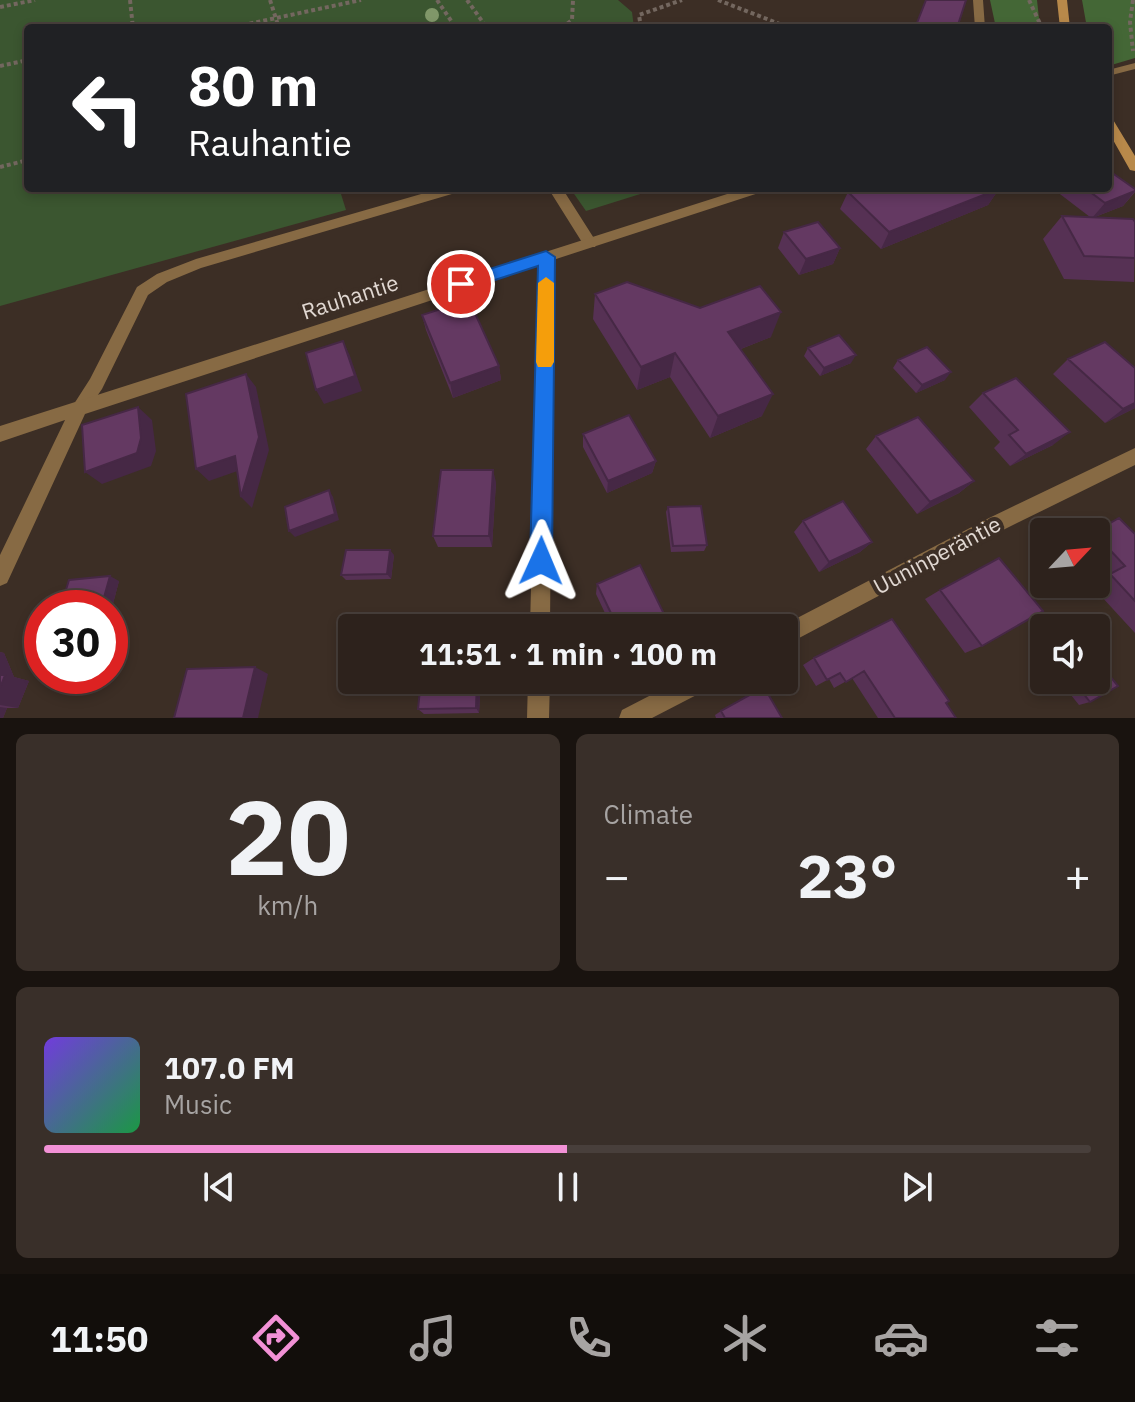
<!DOCTYPE html>
<html lang="en">
<head>
<meta charset="utf-8">
<style>
	body { margin:0; font-family:"IBM Plex Sans",sans-serif; background:#392f29; color:#f1f3f6; height:100vh; display:flex; flex-direction:column; font-size:30px; white-space:nowrap }
	* { box-sizing:border-box; margin:0 }
	p { font-size:26px; color:#a7a4a3 }
	.icon { flex:none; width:44px; height:44px; fill:none; stroke:currentColor; stroke-width:2; stroke-linecap:round; stroke-linejoin:round }
	.map { position:relative; height:718px; overflow:hidden }
	.sheet { display:flex; flex-direction:column; gap:16px; padding:16px; background:#19130f; flex:1 }
	.sheet>* { flex:none }
	.guide { position:absolute; left:24px; top:24px; width:1088px; height:168px; border-radius:8px; box-shadow:0 4px 12px #0003,0 0 0 2px #483f3b; background:#202124; color:#fff; overflow:hidden }
	.needle { width:52px; rotate:64deg }
	.buttons { position:absolute; left:1030px; top:518px; display:grid; gap:16px }
	.buttons a { display:grid; place-items:center; width:80px; height:80px; border-radius:8px; background:#2d221c; box-shadow:0 4px 12px #0003,0 0 0 2px #483f3b; font-size:40px }
	.speed { position:absolute; left:24px; top:590px; display:flex; gap:16px; font-size:40px; font-weight:700; text-align:center }
	.speed>* { display:grid; place-content:center; width:104px; height:104px; border-radius:50%; background:#2d221c; box-shadow:0 4px 12px #0003,0 0 0 2px #483f3b; line-height:1 }
	.speed .limit { border:12px solid #d22; background:#fff; color:#111 }
	.pin { position:absolute; display:grid; place-items:center; width:68px; height:68px; color:#fff; margin:-34px; border:4px solid #fff; border-radius:50%; box-shadow:0 2px 8px #0007 }
	.me { position:absolute; width:88px; margin:-44px; rotate:1deg; stroke-linejoin:round; filter:drop-shadow(0 0 6px #0008) }
	.turn { display:flex; align-items:center; gap:28px; height:168px; padding:0 32px; font-size:36px }
	.turn .icon { width:104px; height:104px; stroke-width:2.5 }
	.turn b { display:block; font-size:56px; line-height:68px }
	.big { font-size:60px; font-weight:800; line-height:1.1 }
	.sheet .card { flex:1; display:flex; flex-direction:column; justify-content:center; gap:12px; min-width:0; padding:0 28px; border-radius:12px; background:#392f29 }
	.sheet .dial { align-items:center; gap:0 }
	.dial b { font-size:104px; line-height:1 }
	.song { display:flex; align-items:center; gap:24px }
	.cover { width:96px; height:96px; border-radius:12px; background:linear-gradient(135deg,hsl(260 70% 55%),hsl(140 70% 35%)) }
	.played { height:8px; border-radius:4px; background:linear-gradient(90deg,#f291d6 50%,#483f3b 50%) }
	.keys { display:flex; justify-content:space-around; direction:ltr }
	.heat { display:flex; justify-content:space-between; align-items:center; font-size:44px; direction:ltr }
	.sheet .tiles { flex:1; display:grid; gap:16px; grid-template-columns:1fr 1fr }
	.card:last-child { grid-column:span 2 }
	.trip { position:absolute; left:338px; top:614px; width:460px; height:80px; border-radius:8px; background:#2d221c; box-shadow:0 4px 12px #0003,0 0 0 2px #483f3b; font-weight:800; line-height:80px; text-align:center }
	.menu { display:flex; height:128px; justify-content:space-around; align-items:center; background:#120e0b; color:#a7a4a3 }
	.menu .icon { width:56px; height:56px }
	.menu .on { color:#f291d6 }
	.menu b { font-size:36px; color:#f1f3f6 }
	.map>svg:first-child { display:block }
	.green { fill:#3b5630 }
	.forest { fill:#446736 }
	.lines { fill:none; stroke-linecap:round; stroke-linejoin:round }
	.path-far1 { stroke:#73675f; stroke-width:4; stroke-dasharray:4 3; stroke-linecap:butt }
	.path { stroke:#73675f; stroke-width:5; stroke-dasharray:6 4; stroke-linecap:butt }
	.lane { fill:#876a44; fill-rule:evenodd }
	.street { fill:#876a44; fill-rule:evenodd }
	.secondary { fill:#b8894a; fill-rule:evenodd }
	.tree { fill:#809769 }
	.wall { fill:#563154 }
	.shaded-wall { fill:#462845 }
	.building { fill:#643962; stroke:#462845; stroke-width:2 }
	.route { fill:#1a73e8; stroke:#114b97; stroke-width:2 }
	.slow { fill:#f59e0b }
	.labels { text-anchor:middle; stroke-width:8; stroke-linejoin:round; paint-order:stroke }
	.street-label { font-size:22px; fill:#e1d8d2; stroke:#3c2e25 }
</style>
</head>
<body>
<div class="map">
<svg width="1135" height="718" viewBox="0 0 1135 718">
	<rect width="100%" height="100%" fill="#3c2e25"/>
	<path class="green" d="M0 0H618L632 12 634 28H28V188H363L341 194 346 210 0 306Z
		M570 188H652L653 190 586 211Z"/>
	<path class="forest" d="M990 0H1037L1040 28H996Z
		M1082 0H1135V58L1108 66V28H1087Z"/>
	<g class="lines">
		<path class="path-far1" d="M130 0 133 28
			M270 0 279 28
			M437 0 456 28
			M467 0 487 28
			M718 0 790 28
			M1029 0 1042 28
			M1133 0 1130 22 1133 51
			M0 7 35 0
			M229 28 361 0
			M562 28 572 20 573 0
			M641 28 639 15 682 0
			M0 66 28 60
			M0 167 28 160"/>
		<path class="path" d="M579 190 597 188"/>
		<path class="lane" d="M973 0H983L985 28H975Z
			M1135 63V69L1108 76V70Z
			M442 188H464L462 191 201 268 167 282 148 295 102 389 86 412 80 414 74 412 72 407 90 379 137 287 157 274 196 259Z
			M548 188H562L597 243 595 247H585Z"/>
		<path class="street" d="M746 188H767L765 191 553 260 550 628H530L539 265 85 414 7 583 0 586V555L65 420 0 442V426Z
			M1135 448V465L1003 530 784 646V628H778L989 518Z
			M528 680H550L549 718H527Z
			M680 680H713L710 688 652 718H619L622 710Z"/>
		<path class="secondary" d="M1057 0H1067L1070 28H1060Z
			M1108 117 1112 118 1135 156V171L1130 170 1108 131Z"/>
	</g>
	<circle class="tree" cx="432" cy="15" r="7"/>
	<path class="wall" d="M1052 188 1135 189V192L1123 206 1095 217 1135 222 1134 282 1064 279 1043 239 1062 216 1090 217Z
		M999 189 988 205 881 249 840 209 848 192Z
		M784 232 840 248 833 264 799 275 778 248Z
		M595 294 771 337 741 349 762 416 710 438 670 377 637 390 593 319Z
		M422 315 499 366 501 380 453 398 426 330Z
		M808 348 851 363 820 376 804 356Z
		M1068 359 1135 408 1105 423 1053 374Z
		M898 360 945 380 916 393 893 368Z
		M983 393 1053 445 1010 466 994 448 1000 442 969 407Z
		M583 434 656 461 652 473 607 493 583 447Z
		M876 436 974 481 959 493 917 514 866 449Z
		M496 482 492 547H438L433 536Z
		M668 507 707 545 704 551 671 552 666 512Z
		M803 521 872 542 860 552 819 572 794 532Z
		M1096 532 1135 534V633L1090 584H1096V580L1104 575 1096 567Z
		M394 555 391 579 346 580 341 575Z
		M119 581 110 615V608H65L61 606Z
		M597 584 664 614 660 623 651 628H612L596 594Z
		M940 590 982 646 965 653 925 599Z
		M892 619 946 703 956 718H878L852 678 834 688 829 679 816 686 803 665 814 658Z
		M0 652 4 653 14 677 29 681 18 708H7L3 718H0Z
		M421 680H481L479 713 424 714 418 709Z
		M1059 680H1096L1090 702 1079 705Z
		M721 711 782 718H716L715 715Z"/>
	<path class="shaded-wall" d="M999 189 988 205 881 249 889 232Z
		M1135 191 1123 206 1092 218 1105 203Z
		M840 248 833 264 799 275 806 259Z
		M781 312 771 337 720 357 728 332Z
		M343 341 350 356 362 391 324 404 316 390Z
		M675 353 670 377 637 390 641 367Z
		M856 355 851 363 820 376 824 368Z
		M499 366 501 380 453 398 450 383Z
		M951 372 945 380 916 393 922 385Z
		M246 374 256 387 269 450 252 508 241 497Z
		M773 394 762 416 710 438 718 416Z
		M1135 403V408L1105 423 1123 409Z
		M138 407 152 420 156 451 151 466 102 484 85 472Z
		M1070 432 1053 445 1010 466 1026 454Z
		M235 456 246 468 209 481 196 469Z
		M656 461 652 473 607 493 608 481Z
		M493 470 496 482 492 547 489 536Z
		M974 481 959 493 917 514 930 502Z
		M329 490 333 497 339 520 295 537 289 531Z
		M872 542 860 552 819 572 829 562Z
		M390 550 394 555 391 579 387 574Z
		M110 576 119 581 110 615V608H101Z
		M664 614 660 623 651 628H639Z
		M0 652 4 653 14 677 29 681 18 708 0 705Z
		M255 667 268 674 258 718H243Z
		M477 680H481L479 713 476 708Z
		M0 707 7 708 3 718H0Z"/>
	<path class="building" d="M926 0H966L957 28H915Z
		M1108 170 1135 189V191L1105 203 1085 188H1108Z
		M860 188H998L999 189 889 232 848 192Z
		M1062 216 1133 219 1135 222V258L1084 256Z
		M818 222 840 248 806 259 784 232Z
		M627 282 700 308 760 286 781 312 728 332 773 394 718 416 675 353 641 367 595 294Z
		M469 300 499 366 450 383 422 315Z
		M839 335 856 355 824 368 808 348Z
		M343 341 355 376 316 390 306 353Z
		M1105 342 1135 368V403L1123 409 1068 359Z
		M927 347 951 372 922 385 898 360Z
		M246 374 259 437 241 497 235 456 196 469 186 394Z
		M1016 378 1070 432 1026 454 1009 435 1018 430 983 393Z
		M138 407 141 438 137 453 85 472 82 425Z
		M629 415 656 461 608 481 583 434Z
		M918 417 974 481 930 502 876 436Z
		M441 470H493L489 536H433Z
		M329 490 335 514 289 531 285 507Z
		M843 501 872 542 829 562 803 521Z
		M701 506 707 545 673 546 668 507Z
		M1119 518 1135 534V601L1110 574 1125 566 1096 535 1095 532Z
		M346 550H390L387 574 341 575Z
		M999 558 1043 611 982 646 940 590Z
		M640 565 664 614 639 628H618L597 584Z
		M110 576 101 608H75L76 605 61 606 69 580Z
		M892 619 949 701 946 703 956 718H895L864 671 846 682 840 673 827 680 814 658Z
		M481 625 480 628H426V626Z
		M1096 659 1118 686 1090 702 1073 680H1096Z
		M255 667 243 718H174L187 669Z
		M0 675H5L0 688Z
		M421 680H477L476 708 418 709Z
		M764 687 782 718H725L721 711Z"/>
	<path class="route" d="M546 251 555 257 552 561 549 569 541 572 533 569 530 561 538 266 461 291 453 284 455 280Z"/>
	<path class="slow" d="M546 277 554 283V362L551 367H538L536 362 538 283Z"/>
	<g class="labels">
		<g class="street-label">
			<text transform="translate(350 297) rotate(-18)" y="8">Rauhantie</text>
			<text transform="translate(937 555) rotate(-28)" y="8">Uuninperäntie</text>
		</g>
	</g>
</svg>
<div class="buttons">
<a><svg class="needle" viewBox="-14 -14 28 28"><path d="M0-13l5 13h-10z" fill="#e53935"/><path d="M0 13l5-13h-10z" fill="#a7a4a3"/></svg></a>
<a><svg class="icon" aria-label="sound" viewBox="0 0 24 24"><path d="M4 9h4l5-4v14l-5-4H4zM17 9q2 3 0 6"/></svg></a>
</div>
<div class="speed"><div class="limit">30</div></div>
<div class="pin" style="left:461px;top:284px;background:#d93025"><svg class="icon" aria-label="arrive" viewBox="0 0 24 24"><path d="M6 21V4h12l-3 4 3 4H6"/></svg></div>
<svg class="me" style="left:541px;top:561px" viewBox="-20 -20 40 40"><path d="M0-17L14 15 0 8-14 15z" fill="#1a73e8" stroke="#fff" stroke-width="4"/></svg>
<div class="trip">11:51 · 1 min · 100 m</div>
<div class="guide">
<div class="turn"><svg class="icon" aria-label="left" viewBox="0 0 24 24"><path d="M17 20v-9H6M10 6l-5 5 5 5"/></svg><div><b>80 m</b>Rauhantie</div></div>
</div>
</div>
<section class="sheet">
<div class="tiles">
<div class="card dial"><b>20</b><p>km/h</p></div>
<div class="card"><p>Climate</p>
<div class="heat"><a>−</a><b class="big">23°</b><a>+</a></div>
</div>
<div class="card">
<div class="song"><i class="cover"></i><div><b>107.0 FM</b><p>Music</p></div></div>
<div class="played"></div>
<div class="keys"><svg class="icon" aria-label="previous" viewBox="0 0 24 24"><path d="M18 5L8 12l10 7zM5 5v14"/></svg><svg class="icon" aria-label="pause" viewBox="0 0 24 24"><path d="M8 5v14M16 5v14"/></svg><svg class="icon" aria-label="next" viewBox="0 0 24 24"><path d="M6 5l10 7-10 7zM19 5v14"/></svg></div>
</div>
</div>
</section>
<nav class="menu">
<b>11:50</b>
<svg class="icon on" aria-label="directions" viewBox="0 0 24 24"><path d="M12 3l9 9-9 9-9-9zM9 14v-3h6M13 9l2 2-2 2"/></svg>
<svg class="icon" aria-label="music" viewBox="0 0 24 24"><path d="M9 18V5l10-2v13"/><circle cx="6" cy="18" r="3"/><circle cx="16" cy="16" r="3"/></svg>
<svg class="icon" aria-label="phone" viewBox="0 0 24 24"><path d="M5 4h4l2 5-3 2q2 4 5 5l2-3 5 2v4C11 20 4 13 5 4z"/></svg>
<svg class="icon" aria-label="climate" viewBox="0 0 24 24"><path d="M12 3v18M4 7l16 10M4 17L20 7"/></svg>
<svg class="icon" aria-label="car" viewBox="0 0 24 24"><path d="M5 17H2v-5l4-1 3-4h7l3 4 3 1v5h-3M9 17h6M6 11h13"/><circle cx="7" cy="17" r="2"/><circle cx="17" cy="17" r="2"/></svg>
<svg class="icon" aria-label="filters" viewBox="0 0 24 24"><path d="M4 7h16M4 17h16"/><circle cx="9" cy="7" r="2"/><circle cx="15" cy="17" r="2"/></svg>
</nav>
</body>
</html>
